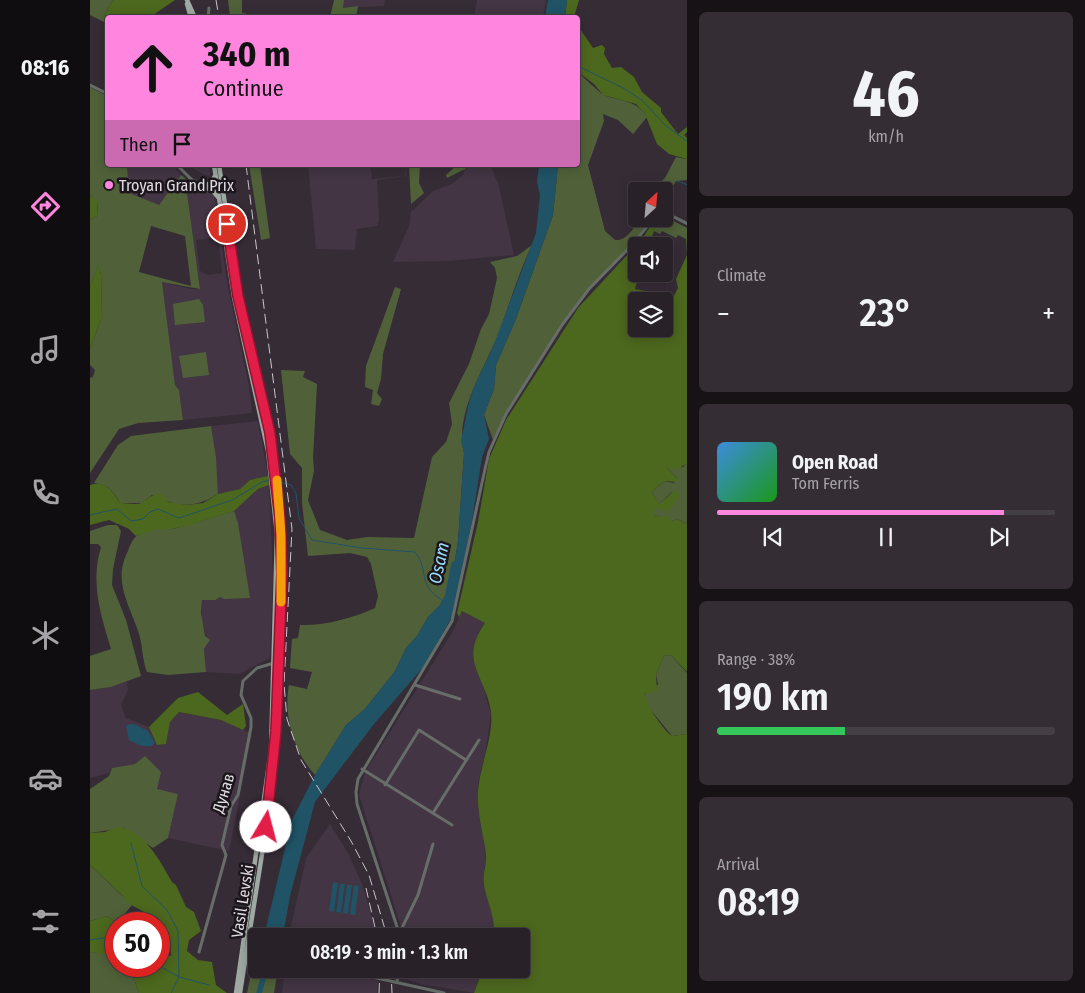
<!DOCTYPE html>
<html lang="en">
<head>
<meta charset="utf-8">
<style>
	body { margin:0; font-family:"Fira Sans Condensed",sans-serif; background:#342e34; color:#f1f3f6; height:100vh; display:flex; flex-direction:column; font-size:19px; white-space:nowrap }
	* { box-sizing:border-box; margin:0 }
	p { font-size:16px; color:#a5a3a8 }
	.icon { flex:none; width:28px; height:28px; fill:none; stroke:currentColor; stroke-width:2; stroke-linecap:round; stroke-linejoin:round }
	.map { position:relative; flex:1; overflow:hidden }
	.details { display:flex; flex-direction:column; gap:12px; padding:12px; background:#161216; width:398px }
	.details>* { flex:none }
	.hud { position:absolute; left:15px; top:15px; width:475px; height:152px; border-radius:5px; box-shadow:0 2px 12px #0003,0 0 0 1px #443e45; background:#ff85de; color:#111; overflow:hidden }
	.needle { width:32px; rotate:26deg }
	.tools { position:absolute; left:538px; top:182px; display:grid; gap:10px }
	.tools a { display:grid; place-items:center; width:45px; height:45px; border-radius:5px; background:#282128; box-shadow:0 2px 12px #0003,0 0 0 1px #443e45; font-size:25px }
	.speed { position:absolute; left:15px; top:912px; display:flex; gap:10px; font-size:25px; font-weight:700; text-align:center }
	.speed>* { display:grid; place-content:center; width:65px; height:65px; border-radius:50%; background:#282128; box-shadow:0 2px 12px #0003,0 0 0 1px #443e45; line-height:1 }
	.speed .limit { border:8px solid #d22; background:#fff; color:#111 }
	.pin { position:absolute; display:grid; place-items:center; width:42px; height:42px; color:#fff; margin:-21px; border:2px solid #fff; border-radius:50%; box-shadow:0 1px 5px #0007 }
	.me { position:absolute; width:55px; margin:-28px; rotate:8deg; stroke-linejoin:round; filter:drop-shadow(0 0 4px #0008) }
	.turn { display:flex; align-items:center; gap:18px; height:105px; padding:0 15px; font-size:22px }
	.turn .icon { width:65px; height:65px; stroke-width:2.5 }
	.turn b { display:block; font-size:35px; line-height:42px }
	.then { display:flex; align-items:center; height:48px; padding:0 15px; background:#0003; gap:10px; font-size:19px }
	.big { font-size:38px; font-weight:600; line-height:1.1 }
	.details .widget { flex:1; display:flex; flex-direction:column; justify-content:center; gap:8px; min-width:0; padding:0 18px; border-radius:8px; background:#342e34 }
	.details .dial { align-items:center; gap:0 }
	.dial b { font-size:65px; line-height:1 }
	.song { display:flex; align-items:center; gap:15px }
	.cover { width:60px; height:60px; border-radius:8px; background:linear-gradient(135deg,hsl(210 70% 55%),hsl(120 70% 35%)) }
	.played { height:5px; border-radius:2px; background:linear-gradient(90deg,#ff85de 85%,#443e45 85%) }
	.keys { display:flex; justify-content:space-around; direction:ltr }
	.heat { display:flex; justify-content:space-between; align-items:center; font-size:28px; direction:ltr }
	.charge { height:8px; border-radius:4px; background:linear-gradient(90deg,#34c759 38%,#443e45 0) }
	.trip { position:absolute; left:158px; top:928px; width:282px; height:50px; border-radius:5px; background:#282128; box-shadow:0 2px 12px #0003,0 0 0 1px #443e45; font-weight:600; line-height:50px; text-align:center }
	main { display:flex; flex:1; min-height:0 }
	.tab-bar { display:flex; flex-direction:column; width:90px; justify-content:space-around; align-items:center; background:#100d10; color:#a5a3a8 }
	.tab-bar .icon { width:35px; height:35px }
	.tab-bar .on { color:#ff85de }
	.tab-bar b { font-size:22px; color:#f1f3f6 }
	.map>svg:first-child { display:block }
	.built { fill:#433544; fill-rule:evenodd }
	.green { fill:#506139; fill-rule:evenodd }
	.forest { fill:#4c671e; fill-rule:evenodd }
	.water { fill:#205366 }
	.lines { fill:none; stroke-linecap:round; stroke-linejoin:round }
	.stream { stroke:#205366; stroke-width:1 }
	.river { stroke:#205366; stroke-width:5.5 }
	.minor { stroke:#676d69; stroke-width:3 }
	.major { stroke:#9da9a2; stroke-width:4.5 }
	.rail { stroke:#cbc4cb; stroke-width:1; stroke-dasharray:10 5; stroke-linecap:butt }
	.route-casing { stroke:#92132f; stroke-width:12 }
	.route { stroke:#e11d48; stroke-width:9 }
	.slow { stroke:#f59e0b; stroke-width:9 }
	.poi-dot { fill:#ff85de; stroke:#1b161b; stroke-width:2 }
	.labels { text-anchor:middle; stroke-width:5; stroke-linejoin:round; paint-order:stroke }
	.poi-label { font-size:16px; fill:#e1dbe1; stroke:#1b161b; text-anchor:start }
	.street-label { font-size:16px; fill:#e1dbe1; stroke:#1b161b }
	.water-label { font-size:18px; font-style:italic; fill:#98defb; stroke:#1b161b }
</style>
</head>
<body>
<main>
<nav class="tab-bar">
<b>08:16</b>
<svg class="icon on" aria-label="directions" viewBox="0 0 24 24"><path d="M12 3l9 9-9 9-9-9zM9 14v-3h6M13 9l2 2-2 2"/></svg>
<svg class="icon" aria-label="music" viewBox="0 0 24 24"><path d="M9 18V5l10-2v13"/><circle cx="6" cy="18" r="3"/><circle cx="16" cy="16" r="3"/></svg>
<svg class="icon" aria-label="phone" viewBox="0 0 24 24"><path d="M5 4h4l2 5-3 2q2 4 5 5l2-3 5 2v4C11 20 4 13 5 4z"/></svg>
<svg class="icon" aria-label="climate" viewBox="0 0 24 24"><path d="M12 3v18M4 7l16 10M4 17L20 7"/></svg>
<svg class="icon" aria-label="car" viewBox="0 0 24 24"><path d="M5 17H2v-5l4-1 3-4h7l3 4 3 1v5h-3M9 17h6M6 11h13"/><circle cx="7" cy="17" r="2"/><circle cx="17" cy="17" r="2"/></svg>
<svg class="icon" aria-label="filters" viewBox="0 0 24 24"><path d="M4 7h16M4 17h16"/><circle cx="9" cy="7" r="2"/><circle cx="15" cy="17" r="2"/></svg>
</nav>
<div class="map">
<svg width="598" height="993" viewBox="0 0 598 993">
	<rect width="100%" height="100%" fill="#362c36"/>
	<path class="built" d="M254 0H295L294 6 253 8Z
		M387 0H456L453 17H384Z
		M37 165H83L91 175 69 205 62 204 39 193Z
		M97 165H119L120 176 113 174Z
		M218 165H280L282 179 315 176V165L316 176 287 180 289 220 287 226 267 229 265 250 226 249Z
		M375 165H400L408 183 424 255 358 261 303 262 319 226 321 212 343 191 362 184 374 174Z
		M95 178 103 186 124 194 138 287 159 386 162 413 93 420 89 390 85 385 72 282 101 289H110ZM121 238 129 243 132 273 118 275 110 271 106 240Z
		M168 421 178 476 160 480 150 489 128 494 126 457 121 426Z
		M179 485 183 576 180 658 149 674 116 672 114 649 118 644 112 621V600H116L152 552 144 511 168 489Z
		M372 611 395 623 388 633 396 697 401 714 395 755 388 783 396 857 393 882 405 925 404 936H314L269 795 275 772 363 631Z
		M37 681 38 690 31 705 36 718 59 727 67 745 76 744 80 722 89 712 131 720 162 734 139 851 78 838 88 794 66 789 45 764 22 768 19 773 0 778V690L21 687Z
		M240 824 258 853 272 884 283 921 285 936H199L216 858ZM250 884 255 885 251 913 246 912Z
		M195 969H233L288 981 287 993H192Z
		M254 969H288V970L285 975Z
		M314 969H393L384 993 332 984 313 978Z"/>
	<path class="green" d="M0 0H23L14 16V22L0 15Z
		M138 0H152V13L174 17H140Z
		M244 0H254L253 8 268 6 266 17H240Z
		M488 72C492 76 511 94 514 95 530 102 546 99 557 117L543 134 528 120 513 114 514 121 498 165 515 231 525 240C537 241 544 228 549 219H561L540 246 490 299 421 406 403 440 394 415 404 389 406 365 426 319 463 215 468 165H488Z
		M0 87 17 96 18 165H37L39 193 69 205 91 175 95 178 110 289 72 282 85 385 89 390 93 420 48 423 29 429 0 473V378L3 377 5 370 0 365V349L12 317 11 274 8 266 0 287V220L7 216 8 203 0 195ZM61 226 95 236 101 286 49 272Z
		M586 157 597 159V180L586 181 574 203V191H560L575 178Z
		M159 165H170L180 238 171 240Z
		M319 165H330L329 183 334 193 321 204Z
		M367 165H375V169L357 178 356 175Z
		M574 216 597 228V255L596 239 588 235 586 238 572 231 570 234 564 231 569 219H574Z
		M442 245C429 272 420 302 410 330 396 367 364 412 374 453L368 541 361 585 350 605 338 617 327 636 316 648 305 671 275 709 256 725 225 775C204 752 193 716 199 685L217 689 222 672 200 668 202 639 208 638 210 625C234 626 263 618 285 608L288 596 281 564 277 557 260 553 218 556 212 503V468L200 454 191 370 215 371 213 377 227 384 223 458 224 471 218 500 230 530 257 540 277 537 324 538 342 457 356 442 362 424 359 403 379 364 391 329 399 314 407 278 405 268 400 262 427 256Z
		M305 287 311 289 293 354 291 379 287 393 292 399 289 406 281 404 283 390 275 387 276 366Z
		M109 299 113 305 115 322 85 325 83 304Z
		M116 352 119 375 93 378 89 356Z
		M121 426 126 457 128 494C104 509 87 507 62 495L52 503H30C23 491 19 485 4 483L28 445 41 436Z
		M597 462V527V524L587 519 583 521 564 515V508H570L583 491 569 504 562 492 574 481 584 483 587 478 577 468 593 467Z
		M144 511 148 523 160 598 134 599 130 597 125 600H112L111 613 115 636 120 640 114 649 116 672 78 675 57 672C52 659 53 647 49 634 40 605 22 582 38 551 40 545 43 538 48 535 55 531 66 528 74 528 77 528 79 530 82 529 102 525 123 517 144 511Z
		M18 525H27L31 531 23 569 22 585 36 620 51 676 21 687 0 690V656L21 649C11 616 0 583 11 547L8 544H0V531Z
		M581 655 597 673V734L582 736 556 704 554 694 563 691 568 684 566 674 574 656Z
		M55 756 71 772 67 789 88 794 78 838 63 848 33 828 0 833V789L19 776 22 768 45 764Z
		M0 865 42 905 27 923 17 916 0 921Z
		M0 952 25 954 26 966H39L49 993H0Z
		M165 955 166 969H188L184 993H157Z"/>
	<path class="forest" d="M23 0H85L60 17 18 18 17 23 14 22V16Z
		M477 0H489L484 17 475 18Z
		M488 26 503 48 512 45 515 48 514 54 522 68 531 67 544 77 552 92 571 108V112L588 134 597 127V132L594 135 597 138V159L579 154 567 144 555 114 546 104 513 95 504 84 488 72Z
		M0 195 8 202 7 216 0 220Z
		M565 219H569L558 246H546V274H549L545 289 561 292 580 304 588 288 586 279 597 255V463L588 469 577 468 587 478V482L574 481 562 492 569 504 585 490 590 495 580 509 576 511 565 508 564 515 571 517 575 515 583 521 587 519 597 524 598 673 581 655 574 656 566 674 567 691 554 694C557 705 572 729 582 736L597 734V993H384L393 969H431V936H404C406 919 397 902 394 885 392 875 397 864 396 855 394 836 388 817 388 798 387 772 404 738 401 712 396 676 368 661 395 623L372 611 369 617 367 613 388 522 399 459 416 420 488 308 552 239ZM546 301H574V329H546Z
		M8 265 11 274 12 317 0 349V287Z
		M178 476 179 485 168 489 144 511 100 525 82 529H67L46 536 39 529 19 520 0 525V485C16 480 23 492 30 503 35 503 47 505 51 503 59 499 62 492 73 495L78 502 97 505 113 503 128 494 150 489 160 480Z
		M108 692 137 715 153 704 156 726 153 730 131 720 89 712 80 722 76 744 67 745 59 727 88 698Z
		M26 827C54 829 70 861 82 882L86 885 96 907 104 912 111 931 99 940 97 951 108 960 122 962 126 985 137 993H49L39 966H69V952L81 956 80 940 69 936V924H60L62 918C54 909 38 907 33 896L0 865V833L15 832Z
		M17 916 28 924H26V956L0 952V921Z"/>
	<path class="water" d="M458 0H477L475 17H455Z
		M449 165H468L463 215 426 319 406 365 404 389 394 415 399 439 392 457 382 521 363 615 335 665 284 724 225 802 200 896 193 936H174L202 820 225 775 256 725 275 709 305 671 316 648 327 636 338 617 350 605 361 585 368 541 374 453 371 441 379 402 386 382 401 352 446 233 450 195 447 182Z
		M44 724 58 731 65 743 61 746H52L39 740 36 725Z
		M243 882 248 883 244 912 239 911Z
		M250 884H255L251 913 246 912Z
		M257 885H262L258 914 253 913Z
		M264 885 269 886 265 915 260 914Z"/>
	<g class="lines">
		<path class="stream" d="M488 66 533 88 552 100 575 125 598 142
			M587 181 598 185
			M190 482 201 485 206 493 209 518 222 540 272 548 325 552C341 573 325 583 353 601
			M0 515 27 509 41 521 53 519 60 512 68 509 89 518 142 500 172 482 180 480
			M41 843 52 886 77 910 88 931 89 977 69 966
			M0 940 13 938 26 945
			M81 993 89 977 119 985"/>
		<path class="river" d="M358 594 364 564
			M169 993 176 969"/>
		<path class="minor" d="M118 18 119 8
			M0 85 18 94
			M87 165 101 179 113 186
			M574 212 598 224
			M325 685 370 699
			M272 769 362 825
			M295 785 329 730 376 760
			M343 813 389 740
			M310 932 328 895 343 844
			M310 936 267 804 266 792 268 779 362 621 395 469 399 452 416 414 472 325 499 289 543 244 563 219
			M157 949 166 951
			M109 952 136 855 132 845 141 806 148 795 161 727V718L151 695 153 681 167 668 184 663
			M246 969 354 993
			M307 982 309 969"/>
		<path class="major" d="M97 0 105 18
			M97 4 101 18
			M124 165 144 297 178 451 187 534 181 750 146 993
			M129 165 149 296 183 450 191 535 185 751 179 810 150 993
			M113 186 123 191 128 197
			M113 186 121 183 125 176"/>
		<path class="rail" d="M126 0 129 18
			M156 165 202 529 194 684 197 719 211 760 261 841 279 875 297 936
			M276 888 287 936
			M301 969 302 993
			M289 993 290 969"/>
	</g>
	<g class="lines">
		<defs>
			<path id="route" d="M137 224 148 296 180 433 190 518 192 573 186 731 176 827"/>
		</defs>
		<use href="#route" class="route-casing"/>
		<use href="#route" class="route"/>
		<path class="slow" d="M187 480 191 535V602"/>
	</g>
	<circle class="poi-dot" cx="19" cy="185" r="5"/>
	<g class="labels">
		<g class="poi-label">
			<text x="29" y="191">Troyan Grand Prix</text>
		</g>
		<g class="street-label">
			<text transform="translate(133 793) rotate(-73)" y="6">Дунав</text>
			<text transform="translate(152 901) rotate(-81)" y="6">Vasil Levski</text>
		</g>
		<g class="water-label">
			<text transform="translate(349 563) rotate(-78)" y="6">Osam</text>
		</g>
	</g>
</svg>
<div class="tools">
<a><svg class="needle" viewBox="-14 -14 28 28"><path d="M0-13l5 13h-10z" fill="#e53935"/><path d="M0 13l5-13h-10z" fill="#a5a3a8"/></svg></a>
<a><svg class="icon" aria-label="sound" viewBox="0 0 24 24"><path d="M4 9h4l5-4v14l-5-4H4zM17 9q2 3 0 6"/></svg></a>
<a><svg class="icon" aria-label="layers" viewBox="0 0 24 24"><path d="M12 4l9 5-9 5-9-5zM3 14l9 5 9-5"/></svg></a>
</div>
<div class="speed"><div class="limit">50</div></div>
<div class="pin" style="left:137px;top:224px;background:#d93025"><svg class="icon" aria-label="arrive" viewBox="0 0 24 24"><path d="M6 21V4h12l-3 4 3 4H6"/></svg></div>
<svg class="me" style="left:176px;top:827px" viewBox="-20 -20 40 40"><circle r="19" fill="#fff"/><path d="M0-13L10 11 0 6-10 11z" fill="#e11d48"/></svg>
<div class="trip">08:19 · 3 min · 1.3 km</div>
<div class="hud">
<div class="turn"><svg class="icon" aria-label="ahead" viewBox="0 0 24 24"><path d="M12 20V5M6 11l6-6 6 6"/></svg><div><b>340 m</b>Continue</div></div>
<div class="then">Then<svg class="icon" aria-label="arrive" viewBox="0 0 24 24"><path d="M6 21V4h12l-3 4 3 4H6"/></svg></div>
</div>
</div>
<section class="details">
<div class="widget dial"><b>46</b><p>km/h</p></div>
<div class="widget"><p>Climate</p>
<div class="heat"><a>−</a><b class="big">23°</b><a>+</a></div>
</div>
<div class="widget">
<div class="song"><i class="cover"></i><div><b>Open Road</b><p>Tom Ferris</p></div></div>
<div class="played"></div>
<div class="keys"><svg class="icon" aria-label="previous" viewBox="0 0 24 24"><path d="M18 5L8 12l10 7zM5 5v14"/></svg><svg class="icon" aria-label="pause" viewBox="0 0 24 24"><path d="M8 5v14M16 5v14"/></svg><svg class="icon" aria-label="next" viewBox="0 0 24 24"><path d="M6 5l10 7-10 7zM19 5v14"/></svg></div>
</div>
<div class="widget"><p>Range · 38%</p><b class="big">190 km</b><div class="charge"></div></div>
<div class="widget"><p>Arrival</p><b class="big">08:19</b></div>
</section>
</main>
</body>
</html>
